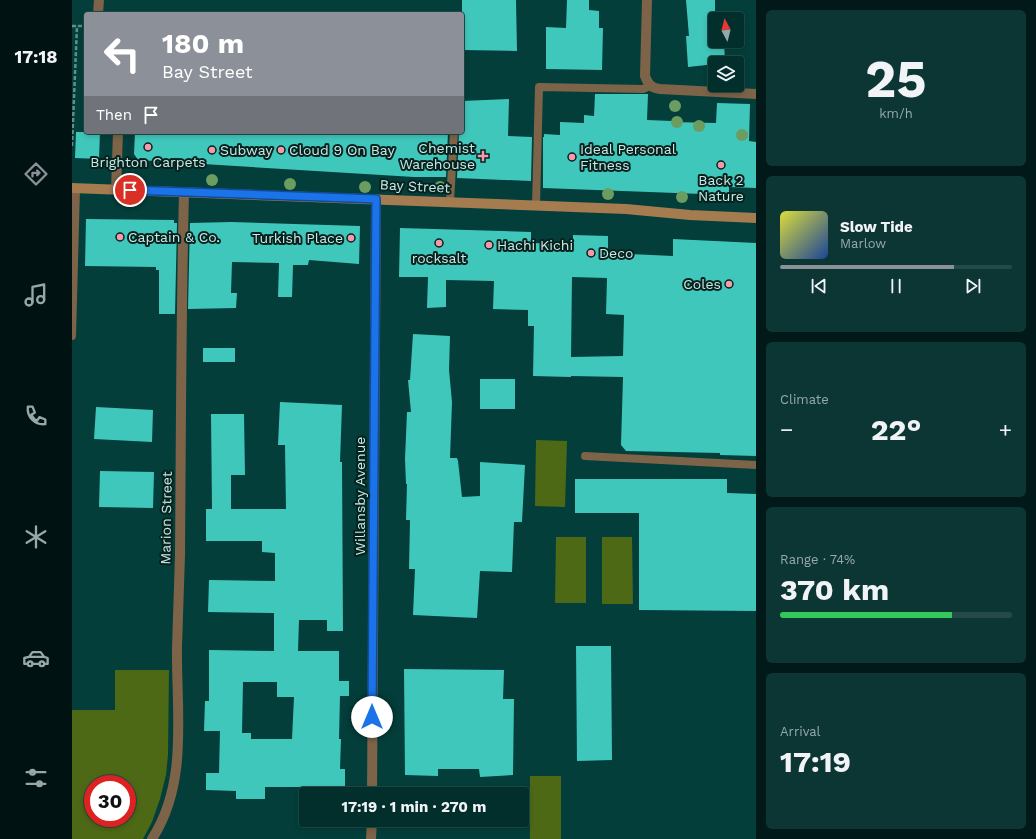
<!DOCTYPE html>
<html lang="en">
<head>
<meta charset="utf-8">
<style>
	body { margin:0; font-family:"Work Sans",sans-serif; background:#0c3634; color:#f1f3f6; height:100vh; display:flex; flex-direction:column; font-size:15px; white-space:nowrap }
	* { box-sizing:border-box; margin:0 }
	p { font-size:13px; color:#96a8a9 }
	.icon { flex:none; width:22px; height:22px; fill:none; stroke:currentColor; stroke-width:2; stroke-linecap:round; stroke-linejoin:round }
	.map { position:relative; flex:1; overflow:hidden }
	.side { display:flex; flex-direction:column; gap:10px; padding:10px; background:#011918; width:280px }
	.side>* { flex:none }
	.banner { position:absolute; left:12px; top:12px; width:380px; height:122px; border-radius:4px; box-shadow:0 2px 6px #0003,0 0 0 1px #234a48; background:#8c9099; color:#fff; overflow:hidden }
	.needle { width:26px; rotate:353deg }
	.controls { position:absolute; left:636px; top:12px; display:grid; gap:8px }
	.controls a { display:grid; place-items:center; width:36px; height:36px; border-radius:4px; background:#022e2c; box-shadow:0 2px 6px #0003,0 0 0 1px #234a48; font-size:20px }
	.speed { position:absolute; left:12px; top:775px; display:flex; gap:8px; font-size:20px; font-weight:700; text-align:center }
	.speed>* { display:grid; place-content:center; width:52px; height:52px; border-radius:50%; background:#022e2c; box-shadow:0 2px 6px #0003,0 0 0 1px #234a48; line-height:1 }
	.speed .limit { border:6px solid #d22; background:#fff; color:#111 }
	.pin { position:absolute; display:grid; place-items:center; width:34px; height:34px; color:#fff; margin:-17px; border:2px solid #fff; border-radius:50%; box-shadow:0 1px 4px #0007 }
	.me { position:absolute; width:44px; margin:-22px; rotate:0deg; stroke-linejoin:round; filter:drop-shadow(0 0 3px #0008) }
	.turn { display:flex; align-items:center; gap:14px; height:84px; padding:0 12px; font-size:18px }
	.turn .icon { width:52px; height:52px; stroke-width:2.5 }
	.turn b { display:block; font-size:28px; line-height:34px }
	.then { display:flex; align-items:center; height:38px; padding:0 12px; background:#0003; gap:8px; font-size:15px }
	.big { font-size:30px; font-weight:700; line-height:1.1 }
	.side .card { flex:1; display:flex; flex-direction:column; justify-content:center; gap:6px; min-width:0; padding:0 14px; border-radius:6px; background:#0c3634 }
	.side .dial { align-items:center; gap:0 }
	.dial b { font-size:52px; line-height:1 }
	.song { display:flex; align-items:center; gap:12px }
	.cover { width:48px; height:48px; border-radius:6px; background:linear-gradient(135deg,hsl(60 70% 55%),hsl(220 70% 35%)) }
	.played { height:4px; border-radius:2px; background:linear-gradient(90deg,#8c9099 75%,#234a48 75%) }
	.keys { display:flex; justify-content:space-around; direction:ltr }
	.heat { display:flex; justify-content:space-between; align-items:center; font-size:22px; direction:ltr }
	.charge { height:6px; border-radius:3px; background:linear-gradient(90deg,#34c759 74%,#234a48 0) }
	.trip { position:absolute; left:227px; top:787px; width:230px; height:40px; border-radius:4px; background:#022e2c; box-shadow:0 2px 6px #0003,0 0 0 1px #234a48; font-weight:700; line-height:40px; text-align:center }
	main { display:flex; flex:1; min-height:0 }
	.tabs { display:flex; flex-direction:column; width:72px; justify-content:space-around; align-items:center; background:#011212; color:#96a8a9 }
	.tabs .icon { width:28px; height:28px }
	.tabs .current { color:#8c9099 }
	.tabs b { font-size:18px; color:#f1f3f6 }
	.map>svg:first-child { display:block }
	.green { fill:#4d6916; fill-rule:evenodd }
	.building { fill:#40c7bc; fill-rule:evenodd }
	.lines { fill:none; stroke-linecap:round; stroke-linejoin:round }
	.path { stroke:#618f8b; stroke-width:2.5; stroke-dasharray:4 2; stroke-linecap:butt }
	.lane { stroke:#7d6348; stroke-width:8 }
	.street { stroke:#7d6348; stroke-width:10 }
	.secondary { stroke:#a57b50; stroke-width:10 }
	.tree { fill:#6a9d5f }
	.route-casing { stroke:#114b97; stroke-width:10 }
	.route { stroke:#1a73e8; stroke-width:7 }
	.poi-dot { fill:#f39aab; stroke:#05221f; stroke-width:1.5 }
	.labels { text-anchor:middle; stroke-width:4; stroke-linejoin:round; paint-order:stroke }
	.poi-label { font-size:14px; fill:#c8e9e5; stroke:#05221f; text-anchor:start }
	.street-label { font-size:14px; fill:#c8e9e5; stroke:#05221f }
</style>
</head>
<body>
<main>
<nav class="tabs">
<b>17:18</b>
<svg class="icon current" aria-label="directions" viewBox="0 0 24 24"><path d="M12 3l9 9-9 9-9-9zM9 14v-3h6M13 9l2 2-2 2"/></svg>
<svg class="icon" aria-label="music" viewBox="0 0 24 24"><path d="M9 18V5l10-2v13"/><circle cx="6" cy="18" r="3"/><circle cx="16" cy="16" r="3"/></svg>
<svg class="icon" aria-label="phone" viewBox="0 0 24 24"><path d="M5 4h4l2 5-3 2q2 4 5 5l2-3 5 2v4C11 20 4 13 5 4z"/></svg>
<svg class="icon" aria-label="climate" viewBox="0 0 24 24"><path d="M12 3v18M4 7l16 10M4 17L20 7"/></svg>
<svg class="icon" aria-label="car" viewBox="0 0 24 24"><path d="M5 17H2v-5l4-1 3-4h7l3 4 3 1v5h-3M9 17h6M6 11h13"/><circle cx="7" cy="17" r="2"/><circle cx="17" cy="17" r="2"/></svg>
<svg class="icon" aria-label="filters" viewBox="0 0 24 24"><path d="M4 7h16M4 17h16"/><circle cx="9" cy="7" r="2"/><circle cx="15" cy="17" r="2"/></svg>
</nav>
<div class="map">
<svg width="684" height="839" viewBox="0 0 684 839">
	<rect width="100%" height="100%" fill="#033e3a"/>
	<path class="green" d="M464 440 495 441 493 507 463 506Z
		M484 537H514V603H483Z
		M530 537H560L561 604H530Z
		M43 670H97L96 755 94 775 88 799 80 822 71 839H0V710H43ZM21 784H55V818H21Z
		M458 776H489V839H458Z"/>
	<path class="building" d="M390 0H444L445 51 390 50Z
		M495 0H517V10L527 11V28H531L530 70 474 69V27L494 28Z
		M614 0H643V41H652L653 63 616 67 614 36H617Z
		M523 94H576L575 120 600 121V122L644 123 645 103 678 104 677 141 684 142V188L657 187V195L471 188V137H472V134L488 135V122L512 123V115L522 116Z
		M437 99 436 136 460 137 459 181 385 178 387 132H390V101Z
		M4 132H28L27 159 3 158Z
		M63 132H376L374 177H342L66 160 62 154Z
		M14 219 102 220V223H105L103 314H87V270H84V267L13 266Z
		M159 222 288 226 287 264 237 260 236 265H221L220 297H206L207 263 160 262 159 293H165L164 308 116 309 118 223Z
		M328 228 459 232V243L501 244V235L536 236V253L601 256V239L684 243V456L648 455V453L554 451 549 445 551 377 499 376V377L461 376 462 326H456V310L421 309 422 281 374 280V307L355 308 356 277H327ZM500 277 535 278 534 314 552 315 551 356 499 357Z
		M341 334 378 336 377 370 380 402 378 458H385L386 461 390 497 408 496V462L453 465 450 522H442L440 572 408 571 405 618 341 615 343 569H337L338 520H334L335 484H334L333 459 335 412H339L336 380H338Z
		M131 348H163V362H131Z
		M408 379H443V409H408Z
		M208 402 270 405 268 462H270L271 631H255V620H227L226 651H267V681H277V696H268L267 739H269L268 769H273V794H231V787H193V799H164V791L134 790V773H147L148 731H132L133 701H137V650L202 651V613L136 612 137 580 203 581V553L190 552V541H134V509H140L139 414H172L173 475H159V509H214L213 445H206ZM171 682H205V697H222L220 739H179V733H170Z
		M24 407 81 410 80 442 22 439Z
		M28 471 82 472 81 508 27 507Z
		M503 479H655V493L684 494V611L567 610V513H503Z
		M504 646H539L540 760 505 761Z
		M332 669 432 670 431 699H442L441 775 408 777 407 769H366V776L333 775Z"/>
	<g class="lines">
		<path class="path" d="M0 26H13
			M0 146 5 26"/>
		<path class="lane" d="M378 202 382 132
			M464 206 467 87 571 89 578 86
			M0 336 4 189
			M513 456 684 465"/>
		<path class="street" d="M575 0 573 76C576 84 579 88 588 89L684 94
			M26 14 27 0
			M44 190 46 132
			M300 794 304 199
			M80 839C117 782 104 711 105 647 106 617 107 586 108 555 109 434 109 313 112 192
			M299 839 300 820"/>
		<path class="secondary" d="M0 188 554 209 618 215 684 218"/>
	</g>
	<g class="tree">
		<circle cx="603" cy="106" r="6"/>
		<circle cx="605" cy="122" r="6"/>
		<circle cx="627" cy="126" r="6"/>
		<circle cx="670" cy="135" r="6"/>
		<circle cx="140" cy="180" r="6"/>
		<circle cx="218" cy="184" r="6"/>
		<circle cx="293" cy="187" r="6"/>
		<circle cx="368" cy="187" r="6"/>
		<circle cx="536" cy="194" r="6"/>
		<circle cx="610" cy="197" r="6"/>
	</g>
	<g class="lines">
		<defs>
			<path id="route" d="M58 190 304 199 300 717"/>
		</defs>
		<use href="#route" class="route-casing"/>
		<use href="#route" class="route"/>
	</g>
	<g class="poi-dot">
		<circle cx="76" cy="147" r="4"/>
		<circle cx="140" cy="150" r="4"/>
		<circle cx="209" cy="150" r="4"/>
		<path d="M409 150h4v4h4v4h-4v4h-4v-4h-4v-4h4z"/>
		<circle cx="500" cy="157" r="4"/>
		<circle cx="649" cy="165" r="4"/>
		<circle cx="48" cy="237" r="4"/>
		<circle cx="279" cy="238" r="4"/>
		<circle cx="367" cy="243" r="4"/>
		<circle cx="417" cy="245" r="4"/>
		<circle cx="519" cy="253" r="4"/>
		<circle cx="657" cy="284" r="4"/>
	</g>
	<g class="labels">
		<g class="poi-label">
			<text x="403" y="153" text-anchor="end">Chemist<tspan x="403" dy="16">Warehouse</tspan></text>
			<text x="508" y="154">Ideal Personal<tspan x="508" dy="16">Fitness</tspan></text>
			<text x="148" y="155">Subway</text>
			<text x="217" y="155">Cloud 9 On Bay</text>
			<text x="76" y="167" text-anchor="middle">Brighton Carpets</text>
			<text x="649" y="185" text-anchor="middle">Back 2<tspan x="649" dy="16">Nature</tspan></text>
			<text x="56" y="242">Captain &amp; Co.</text>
			<text x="271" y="243" text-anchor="end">Turkish Place</text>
			<text x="425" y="250">Hachi Kichi</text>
			<text x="527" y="258">Deco</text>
			<text x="367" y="263" text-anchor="middle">rocksalt</text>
			<text x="649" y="289" text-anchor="end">Coles</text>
		</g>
		<g class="street-label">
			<text transform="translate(343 186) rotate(3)" y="5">Bay Street</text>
			<text transform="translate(288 496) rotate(-90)" y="5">Willansby Avenue</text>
			<text transform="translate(94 518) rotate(-89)" y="5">Marion Street</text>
		</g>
	</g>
</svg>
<div class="controls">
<a><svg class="needle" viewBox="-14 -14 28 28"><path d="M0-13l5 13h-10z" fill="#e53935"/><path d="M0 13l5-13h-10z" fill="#96a8a9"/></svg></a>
<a><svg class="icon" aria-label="layers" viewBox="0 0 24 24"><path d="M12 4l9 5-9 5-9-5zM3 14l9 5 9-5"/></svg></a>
</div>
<div class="speed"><div class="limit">30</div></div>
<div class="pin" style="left:58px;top:190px;background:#d93025"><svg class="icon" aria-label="arrive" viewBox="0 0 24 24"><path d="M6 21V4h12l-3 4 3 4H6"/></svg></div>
<svg class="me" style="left:300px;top:717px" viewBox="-20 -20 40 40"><circle r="19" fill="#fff"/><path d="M0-13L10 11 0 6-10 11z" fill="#1a73e8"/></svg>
<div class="trip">17:19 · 1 min · 270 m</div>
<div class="banner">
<div class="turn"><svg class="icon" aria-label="left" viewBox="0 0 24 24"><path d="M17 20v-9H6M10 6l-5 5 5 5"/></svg><div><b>180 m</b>Bay Street</div></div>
<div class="then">Then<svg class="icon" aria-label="arrive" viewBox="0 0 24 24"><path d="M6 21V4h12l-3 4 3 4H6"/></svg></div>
</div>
</div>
<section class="side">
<div class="card dial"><b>25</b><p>km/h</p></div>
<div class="card">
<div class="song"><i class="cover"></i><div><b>Slow Tide</b><p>Marlow</p></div></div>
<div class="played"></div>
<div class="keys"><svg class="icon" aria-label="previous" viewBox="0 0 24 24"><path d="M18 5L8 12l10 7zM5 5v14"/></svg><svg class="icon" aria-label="pause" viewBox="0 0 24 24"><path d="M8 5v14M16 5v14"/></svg><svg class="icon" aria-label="next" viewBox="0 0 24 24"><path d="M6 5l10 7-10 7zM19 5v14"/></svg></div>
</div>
<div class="card"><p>Climate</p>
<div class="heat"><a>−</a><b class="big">22°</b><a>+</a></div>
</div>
<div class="card"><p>Range · 74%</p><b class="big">370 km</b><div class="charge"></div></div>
<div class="card"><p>Arrival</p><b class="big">17:19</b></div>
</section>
</main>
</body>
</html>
